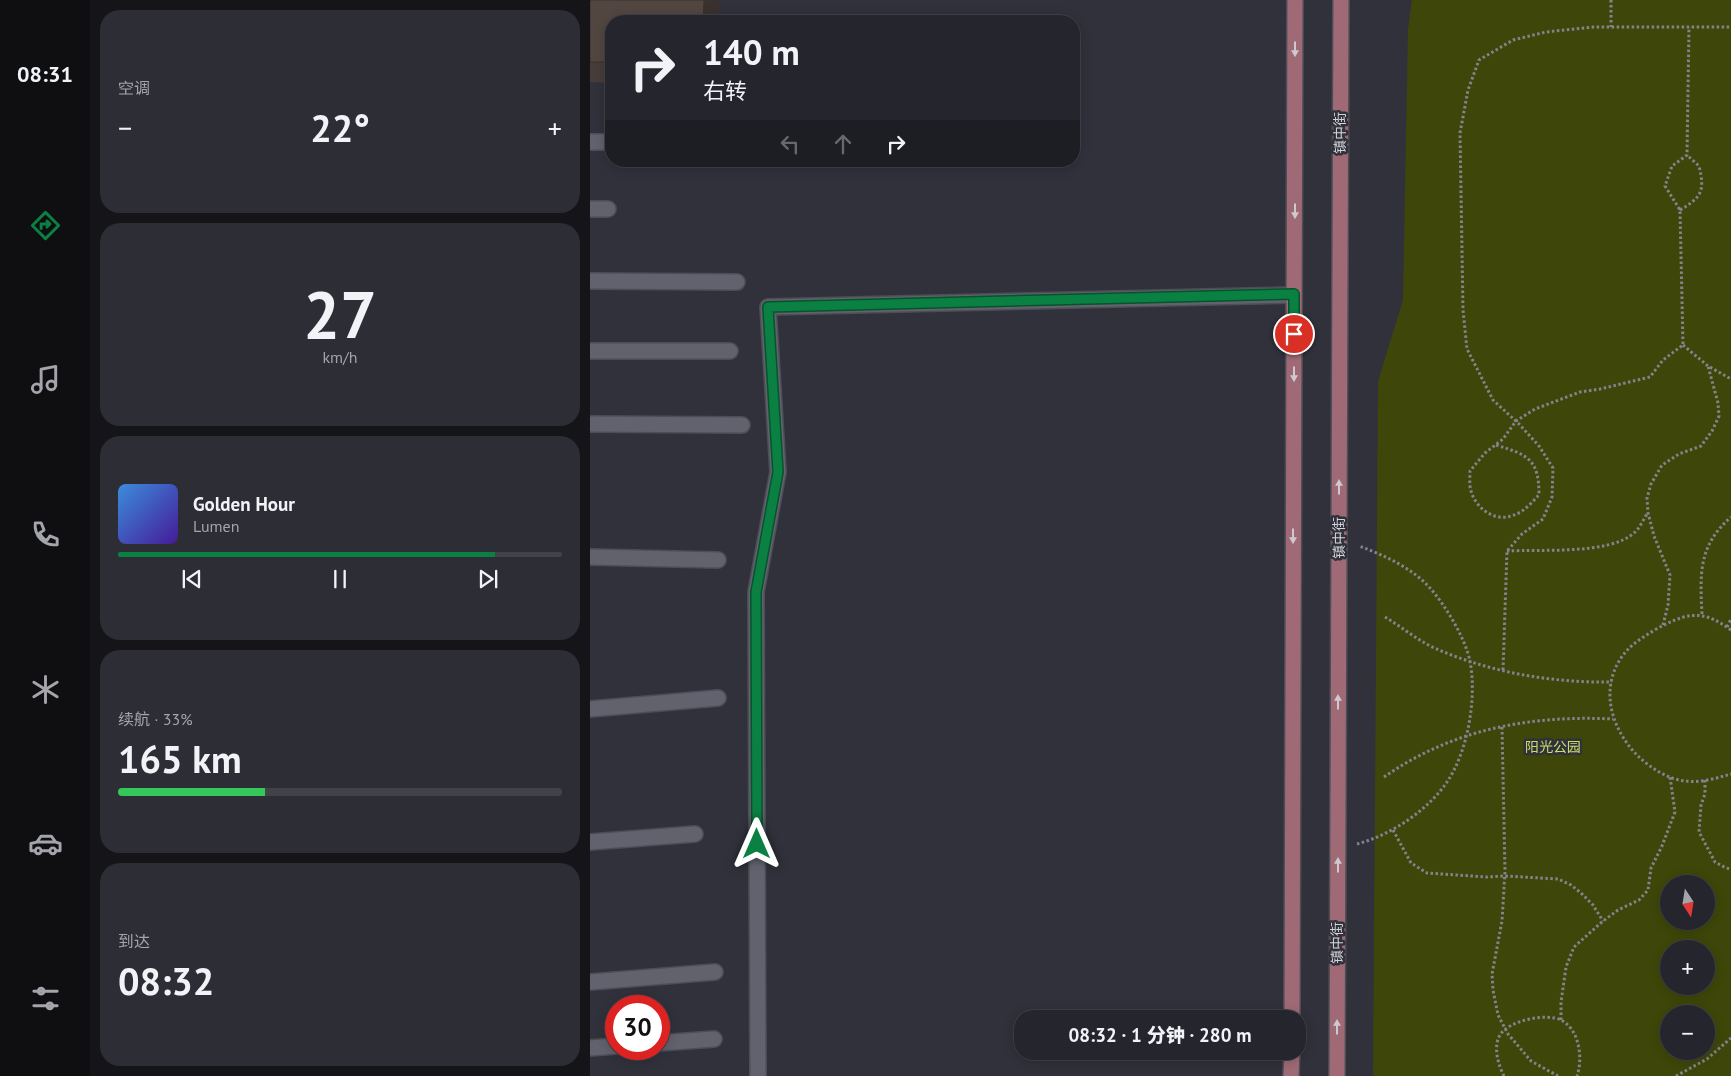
<!DOCTYPE html>
<html lang="zh">
<head>
<meta charset="utf-8">
<style>
	body { margin:0; font-family:"PT Sans","Noto Sans SC",sans-serif; background:#2d2d35; color:#f1f3f6; height:100vh; display:flex; flex-direction:column; font-size:19px; white-space:nowrap }
	* { box-sizing:border-box; margin:0 }
	p { font-size:16px; color:#a3a5aa }
	.icon { flex:none; width:28px; height:28px; fill:none; stroke:currentColor; stroke-width:2; stroke-linecap:round; stroke-linejoin:round }
	.map { position:relative; flex:1; overflow:hidden }
	.sheet { display:flex; flex-direction:column; gap:10px; padding:10px; background:#141419; width:500px }
	.sheet>* { flex:none }
	.top-card { position:absolute; left:15px; top:15px; width:475px; height:152px; border-radius:20px; box-shadow:0 2px 12px #0003,0 0 0 1px #424249; background:#25252d; color:#f1f3f6; overflow:hidden }
	.needle { width:32px; rotate:168deg }
	.tools { position:absolute; left:1070px; top:875px; display:grid; gap:10px }
	.tools a { display:grid; place-items:center; width:55px; height:55px; border-radius:50%; background:#25252d; box-shadow:0 2px 12px #0003,0 0 0 1px #424249; font-size:25px }
	.speed { position:absolute; left:15px; top:995px; display:flex; gap:10px; font-size:25px; font-weight:700; text-align:center }
	.speed>* { display:grid; place-content:center; width:65px; height:65px; border-radius:50%; background:#25252d; box-shadow:0 2px 12px #0003,0 0 0 1px #424249; line-height:1 }
	.speed .limit { border:8px solid #d22; background:#fff; color:#111 }
	.pin { position:absolute; display:grid; place-items:center; width:42px; height:42px; color:#fff; margin:-21px; border:2px solid #fff; border-radius:50%; box-shadow:0 1px 5px #0007 }
	.me { position:absolute; width:55px; margin:-28px; rotate:0deg; stroke-linejoin:round; filter:drop-shadow(0 0 4px #0008) }
	.turn { display:flex; align-items:center; gap:18px; height:105px; padding:0 15px; font-size:22px }
	.turn .icon { width:65px; height:65px; stroke-width:2.5 }
	.turn b { display:block; font-size:35px; line-height:42px }
	.lanes { display:flex; align-items:center; height:48px; padding:0 15px; background:#0003; justify-content:center; gap:25px; direction:ltr }
	.lanes .off { opacity:.35 }
	.big { font-size:38px; font-weight:800; line-height:1.1 }
	.sheet .tile { flex:1; display:flex; flex-direction:column; justify-content:center; gap:8px; min-width:0; padding:0 18px; border-radius:20px; background:#2d2d35 }
	.sheet .dial { align-items:center; gap:0 }
	.dial b { font-size:65px; line-height:1 }
	.song { display:flex; align-items:center; gap:15px }
	.cover { width:60px; height:60px; border-radius:8px; background:linear-gradient(135deg,hsl(210 70% 55%),hsl(260 70% 35%)) }
	.played { height:5px; border-radius:2px; background:linear-gradient(90deg,#0b8043 85%,#424249 85%) }
	.keys { display:flex; justify-content:space-around; direction:ltr }
	.heat { display:flex; justify-content:space-between; align-items:center; font-size:28px; direction:ltr }
	.charge { height:8px; border-radius:4px; background:linear-gradient(90deg,#34c759 33%,#424249 0) }
	.trip { position:absolute; left:424px; top:1010px; width:292px; height:50px; border-radius:20px; background:#25252d; box-shadow:0 2px 12px #0003,0 0 0 1px #424249; font-weight:800; line-height:50px; text-align:center }
	main { display:flex; flex:1; min-height:0 }
	.tab-bar { display:flex; flex-direction:column; width:90px; justify-content:space-around; align-items:center; background:#0f0f12; color:#a3a5aa }
	.tab-bar .icon { width:35px; height:35px }
	.tab-bar .selected { color:#0b8043 }
	.tab-bar b { font-size:22px; color:#f1f3f6 }
	.map>svg:first-child { display:block }
	.green { fill:#3e4709; fill-rule:evenodd }
	.lines { fill:none; stroke-linecap:round; stroke-linejoin:round }
	.minor-casing { stroke:#4d4d56; stroke-width:18 }
	.primary-casing { stroke:#4d4d56; stroke-width:18 }
	.path { stroke:#83838c; stroke-width:3; stroke-dasharray:2.5 2.5; stroke-linecap:butt }
	.minor { stroke:#61626e; stroke-width:15 }
	.primary { stroke:#9f6a76; stroke-width:15 }
	.wall { fill:#473c38 }
	.shaded-wall { fill:#39312e }
	.building { fill:#524641; stroke:#39312e }
	.oneway { fill:#cec8d0 }
	.route-casing { stroke:#07532c; stroke-width:12 }
	.route { stroke:#0b8043; stroke-width:9 }
	.labels { text-anchor:middle; stroke-width:5; stroke-linejoin:round; paint-order:stroke }
	.street-label { font-size:14px; fill:#d3d3da; stroke:#31313c }
	.park-label { font-size:14px; fill:#c8de6a; stroke:#31313c }
</style>
</head>
<body>
<main>
<nav class="tab-bar">
<b>08:31</b>
<svg class="icon selected" aria-label="directions" viewBox="0 0 24 24"><path d="M12 3l9 9-9 9-9-9zM9 14v-3h6M13 9l2 2-2 2"/></svg>
<svg class="icon" aria-label="music" viewBox="0 0 24 24"><path d="M9 18V5l10-2v13"/><circle cx="6" cy="18" r="3"/><circle cx="16" cy="16" r="3"/></svg>
<svg class="icon" aria-label="phone" viewBox="0 0 24 24"><path d="M5 4h4l2 5-3 2q2 4 5 5l2-3 5 2v4C11 20 4 13 5 4z"/></svg>
<svg class="icon" aria-label="climate" viewBox="0 0 24 24"><path d="M12 3v18M4 7l16 10M4 17L20 7"/></svg>
<svg class="icon" aria-label="car" viewBox="0 0 24 24"><path d="M5 17H2v-5l4-1 3-4h7l3 4 3 1v5h-3M9 17h6M6 11h13"/><circle cx="7" cy="17" r="2"/><circle cx="17" cy="17" r="2"/></svg>
<svg class="icon" aria-label="filters" viewBox="0 0 24 24"><path d="M4 7h16M4 17h16"/><circle cx="9" cy="7" r="2"/><circle cx="15" cy="17" r="2"/></svg>
</nav>
<section class="sheet">
<div class="tile"><p>空调</p>
<div class="heat"><a>−</a><b class="big">22°</b><a>+</a></div>
</div>
<div class="tile dial"><b>27</b><p>km/h</p></div>
<div class="tile">
<div class="song"><i class="cover"></i><div><b>Golden Hour</b><p>Lumen</p></div></div>
<div class="played"></div>
<div class="keys"><svg class="icon" aria-label="previous" viewBox="0 0 24 24"><path d="M18 5L8 12l10 7zM5 5v14"/></svg><svg class="icon" aria-label="pause" viewBox="0 0 24 24"><path d="M8 5v14M16 5v14"/></svg><svg class="icon" aria-label="next" viewBox="0 0 24 24"><path d="M6 5l10 7-10 7zM19 5v14"/></svg></div>
</div>
<div class="tile"><p>续航 · 33%</p><b class="big">165 km</b><div class="charge"></div></div>
<div class="tile"><p>到达</p><b class="big">08:32</b></div>
</section>
<div class="map">
<svg width="1141" height="1076" viewBox="0 0 1141 1076">
	<rect width="100%" height="100%" fill="#31313c"/>
	<path class="green" d="M822 0H1141V1076H783L788 381 813 300 818 29ZM1079 884H1116V921H1079ZM1079 949H1116V986H1079ZM1079 1014H1116V1051H1079Z"/>
	<g class="lines">
		<defs>
			<path id="minor" d="M0 142H21
				M0 209H18
				M0 281 147 282
				M0 351H140
				M0 424 152 425
				M0 557 128 560
				M0 709 128 698
				M0 842 105 834
				M0 982 125 972
				M69 1043 124 1039
				M0 1048 26 1046
				M168 1076 166 592 188 472 178 307 704 295"/>
			<path id="primary" d="M702 1019 705 0
				M701 1076 702 1051
				M747 1076 751 0"/>
		</defs>
		<use href="#minor" class="minor-casing"/>
		<use href="#primary" class="primary-casing"/>
		<path class="path" d="M1021 0V27
			M1090 210C1112 197 1115 191 1109 166L1097 155
			M1093 345 1118 366 1141 379
			M906 445C938 455 949 459 949 495 942 502 934 512 924 515 906 523 886 509 881 491 879 485 880 477 880 471L895 453 913 439 926 421 945 409 990 392 1010 389 1060 377 1073 360 1093 345 1090 210 1075 186 1082 166 1097 155 1099 27
			M917 551C951 549 1019 555 1044 533 1050 528 1053 520 1057 514
			M1112 614C1110 574 1108 546 1141 517
			M795 617C810 626 825 638 840 646 897 672 960 683 1022 682
			M1073 625 1078 605 1080 575 1064 536 1058 513 1057 498 1061 484 1072 465 1089 454 1111 446 1122 431 1129 416 1128 403 1118 366
			M1137 627 1141 619
			M1141 630C1116 612 1102 611 1074 625 1062 631 1042 643 1034 654 1008 687 1021 730 1049 757 1061 768 1079 780 1096 781 1111 783 1127 778 1141 774
			M913 670 917 551 932 534 953 519 962 497 963 468 949 446 929 424 903 400 877 349 873 310 870 133 878 90 889 60 923 40 956 32 1003 27H1141
			M912 727 915 871 912 921 902 974 903 990 908 1015 918 1034 941 1061 968 1076
			M794 777C863 729 940 715 1023 719
			M1115 780V794L1111 805 1109 832 1125 862 1136 868 1141 869
			M803 830 821 863 837 873 896 877 915 876 968 879 981 885 991 893 1003 905 1013 921
			M767 844C801 835 837 811 857 782 878 751 887 698 880 661 875 638 856 606 840 588 822 568 794 555 769 546
			M971 1020V1002L976 967 984 947 1013 921 1028 910 1049 900 1058 890 1061 868 1072 846 1085 812 1080 777
			M914 1076C908 1064 903 1047 910 1035 919 1020 957 1013 971 1020 990 1030 993 1059 987 1076
			M1086 1076 1117 1059 1141 1038"/>
		<use href="#minor" class="minor"/>
		<use href="#primary" class="primary"/>
	</g>
	<path class="wall" d="M0 0H129L128 21H21V83L0 82Z"/>
	<path class="shaded-wall" d="M114 0H129L128 21H113Z"/>
	<path class="building" d="M0 0H114L113 21H21V62H0Z"/>
	<defs><path id="oneway-solid" d="M-6-.8H1V-3.2L6.5 0L1 3.2V.8H-6Z" transform="scale(1.25)"/></defs>
	<g class="oneway">
		<use href="#oneway-solid" transform="translate(705 49) rotate(90)"/>
		<use href="#oneway-solid" transform="translate(705 211) rotate(90)"/>
		<use href="#oneway-solid" transform="translate(704 374) rotate(90)"/>
		<use href="#oneway-solid" transform="translate(749 487) rotate(-90)"/>
		<use href="#oneway-solid" transform="translate(703 536) rotate(90)"/>
		<use href="#oneway-solid" transform="translate(748 702) rotate(-90)"/>
		<use href="#oneway-solid" transform="translate(748 865) rotate(-90)"/>
		<use href="#oneway-solid" transform="translate(747 1027) rotate(-90)"/>
	</g>
	<g class="lines">
		<defs>
			<path id="route" d="M167 844 166 592 188 472 178 307 704 294V334"/>
		</defs>
		<use href="#route" class="route-casing"/>
		<use href="#route" class="route"/>
	</g>
	<g class="labels">
		<g class="street-label">
			<text transform="translate(750 133) rotate(-90)" y="5">镇中街</text>
			<text transform="translate(749 538) rotate(-90)" y="5">镇中街</text>
			<text transform="translate(747 943) rotate(-90)" y="5">镇中街</text>
		</g>
		<g class="park-label">
			<text x="963" y="752">阳光公园</text>
		</g>
	</g>
</svg>
<div class="tools">
<a><svg class="needle" viewBox="-14 -14 28 28"><path d="M0-13l5 13h-10z" fill="#e53935"/><path d="M0 13l5-13h-10z" fill="#a3a5aa"/></svg></a>
<a>+</a>
<a>−</a>
</div>
<div class="speed"><div class="limit">30</div></div>
<div class="pin" style="left:704px;top:334px;background:#d93025"><svg class="icon" aria-label="arrive" viewBox="0 0 24 24"><path d="M6 21V4h12l-3 4 3 4H6"/></svg></div>
<svg class="me" style="left:167px;top:844px" viewBox="-20 -20 40 40"><path d="M0-17L14 15 0 8-14 15z" fill="#0b8043" stroke="#fff" stroke-width="4"/></svg>
<div class="trip">08:32 · 1 分钟 · 280 m</div>
<div class="top-card">
<div class="turn"><svg class="icon" aria-label="right" viewBox="0 0 24 24"><path d="M7 20v-9h11M14 6l5 5-5 5"/></svg><div><b>140 m</b>右转</div></div>
<div class="lanes"><svg class="icon off" aria-label="left" viewBox="0 0 24 24"><path d="M17 20v-9H6M10 6l-5 5 5 5"/></svg><svg class="icon off" aria-label="ahead" viewBox="0 0 24 24"><path d="M12 20V5M6 11l6-6 6 6"/></svg><svg class="icon" aria-label="right" viewBox="0 0 24 24"><path d="M7 20v-9h11M14 6l5 5-5 5"/></svg></div>
</div>
</div>
</main>
</body>
</html>
